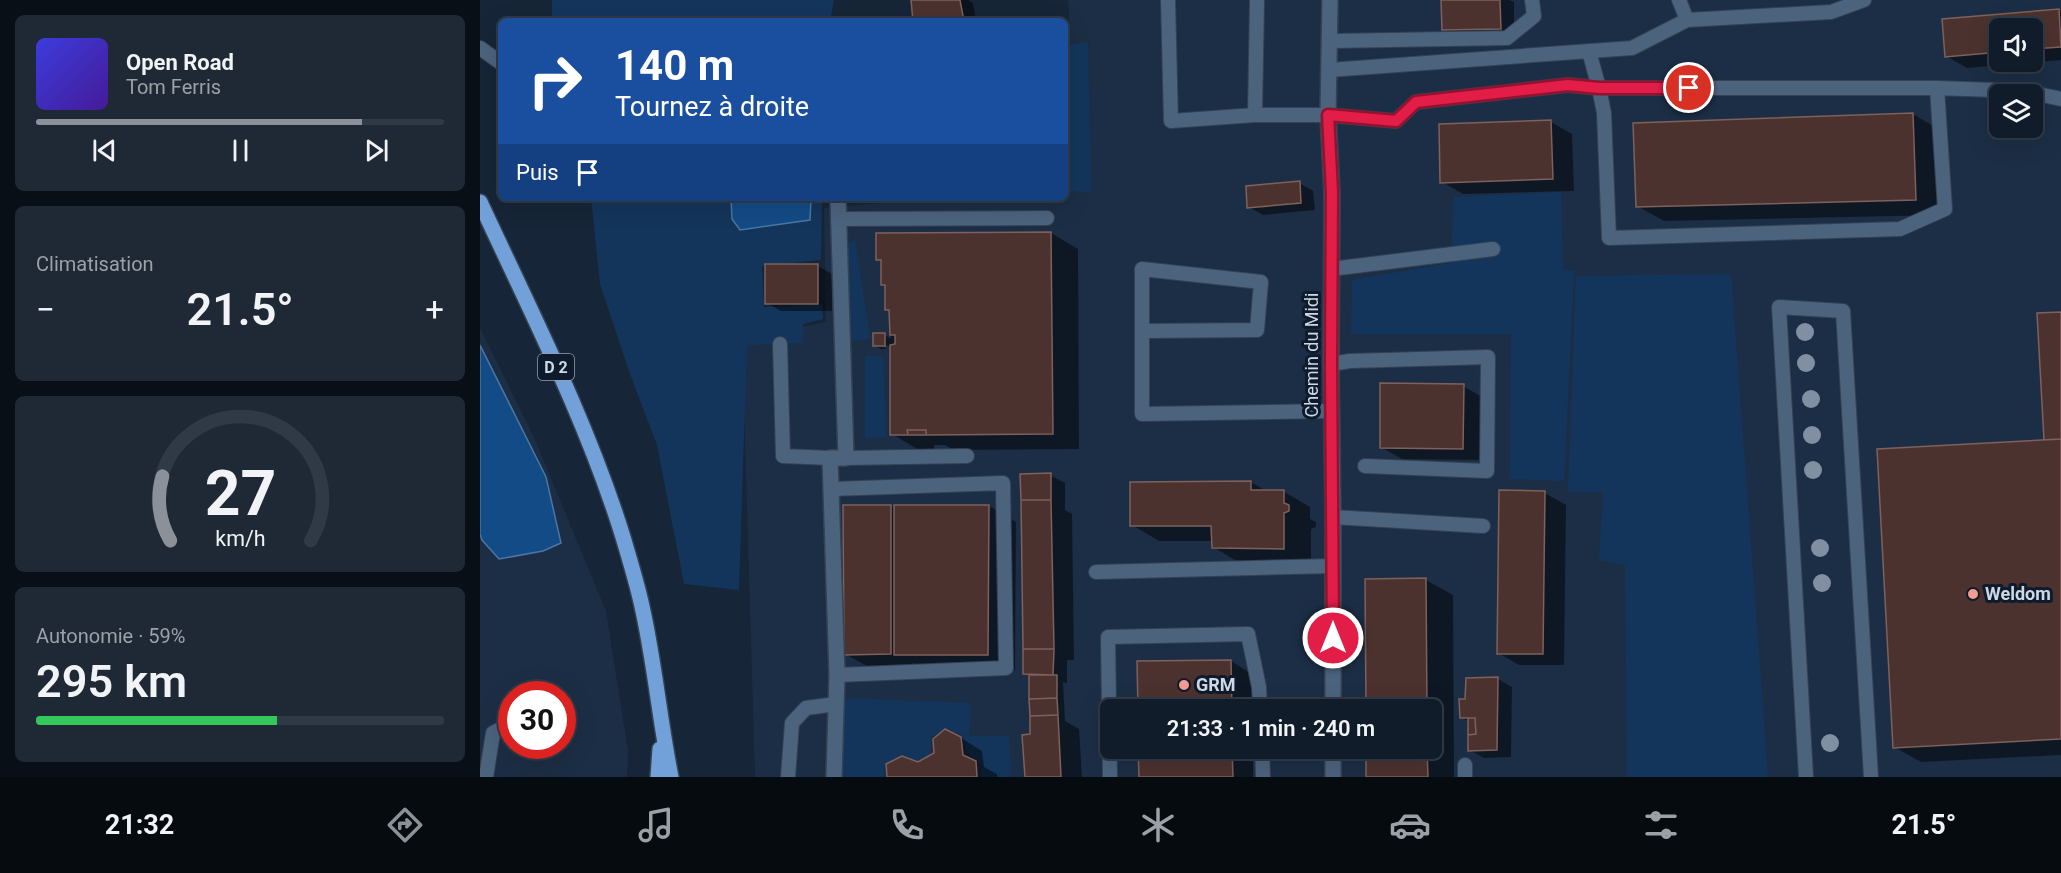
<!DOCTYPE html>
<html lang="fr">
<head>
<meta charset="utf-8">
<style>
	body { margin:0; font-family:Roboto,sans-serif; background:#1e2935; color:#f1f3f6; height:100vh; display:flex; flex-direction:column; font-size:22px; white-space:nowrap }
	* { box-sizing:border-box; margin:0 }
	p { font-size:20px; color:#9ca1a8 }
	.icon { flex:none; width:33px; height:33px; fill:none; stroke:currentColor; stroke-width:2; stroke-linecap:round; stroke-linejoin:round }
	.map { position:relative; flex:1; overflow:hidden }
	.sheet { display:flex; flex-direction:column; gap:15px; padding:15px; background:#090f17; width:480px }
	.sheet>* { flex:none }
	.guide { position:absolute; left:18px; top:18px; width:570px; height:183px; border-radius:9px; box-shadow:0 6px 24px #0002,0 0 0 2px #303a46; background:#1a4fa0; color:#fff; overflow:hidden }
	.controls { position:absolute; left:1509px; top:18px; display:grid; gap:12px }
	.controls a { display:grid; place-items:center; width:54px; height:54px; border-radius:9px; background:#101c29; box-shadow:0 6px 24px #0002,0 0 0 2px #303a46; font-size:30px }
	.speed { position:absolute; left:18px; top:681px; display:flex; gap:12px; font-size:30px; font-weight:700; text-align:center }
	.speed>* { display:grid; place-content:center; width:78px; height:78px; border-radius:50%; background:#101c29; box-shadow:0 6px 24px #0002,0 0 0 2px #303a46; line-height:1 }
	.speed .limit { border:9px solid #d22; background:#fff; color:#111 }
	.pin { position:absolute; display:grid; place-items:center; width:51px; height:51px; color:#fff; margin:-26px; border:3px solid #fff; border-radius:50%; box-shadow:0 2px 6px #0007 }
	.me { position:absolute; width:66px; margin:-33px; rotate:0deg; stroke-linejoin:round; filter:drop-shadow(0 0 4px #0008) }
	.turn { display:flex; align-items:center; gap:21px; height:126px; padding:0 18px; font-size:27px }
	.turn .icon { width:78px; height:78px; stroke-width:2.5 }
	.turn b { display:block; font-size:42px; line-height:51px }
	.then { display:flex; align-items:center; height:57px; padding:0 18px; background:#0003; gap:12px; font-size:22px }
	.big { font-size:45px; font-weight:600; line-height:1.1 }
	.sheet .widget { flex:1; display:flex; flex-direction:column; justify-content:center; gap:9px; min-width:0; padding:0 21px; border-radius:9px; background:#1e2935 }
	.sheet .dial { align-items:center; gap:0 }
	.dial svg { height:156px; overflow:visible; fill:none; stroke:#303a46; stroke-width:7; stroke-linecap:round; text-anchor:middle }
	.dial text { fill:#f1f3f6; stroke:none }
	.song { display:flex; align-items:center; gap:18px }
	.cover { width:72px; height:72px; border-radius:9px; background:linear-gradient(135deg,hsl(240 70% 55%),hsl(260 70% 35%)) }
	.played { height:6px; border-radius:3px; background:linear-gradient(90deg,#8c9099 80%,#303a46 80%) }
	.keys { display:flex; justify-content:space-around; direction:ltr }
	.heat { display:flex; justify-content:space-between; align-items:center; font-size:33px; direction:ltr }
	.charge { height:9px; border-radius:4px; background:linear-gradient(90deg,#34c759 59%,#303a46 0) }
	.trip { position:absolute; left:620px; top:699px; width:342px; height:60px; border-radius:9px; background:#101c29; box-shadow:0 6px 24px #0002,0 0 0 2px #303a46; font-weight:600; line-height:60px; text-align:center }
	.tab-bar { display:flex; height:96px; justify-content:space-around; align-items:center; background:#060b10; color:#9ca1a8 }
	.tab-bar .icon { width:42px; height:42px }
	.tab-bar .selected { color:#8c9099 }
	.tab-bar b { font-size:27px; color:#f1f3f6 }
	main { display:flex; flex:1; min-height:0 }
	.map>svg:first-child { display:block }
	.built { fill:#1c2e45; fill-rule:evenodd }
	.green { fill:#14355b }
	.water { fill:#134b86; stroke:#4b76a2; stroke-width:1.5 }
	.shadow { fill:#0007; fill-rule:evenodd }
	.building { fill:#4c322e; stroke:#7e605c; stroke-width:1.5 }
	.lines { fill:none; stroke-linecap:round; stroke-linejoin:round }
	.service-casing { stroke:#344253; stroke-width:16 }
	.minor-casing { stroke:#344253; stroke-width:18 }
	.primary-casing { stroke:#344253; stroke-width:18 }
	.service { stroke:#4c637e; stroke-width:14 }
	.minor { stroke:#4c637e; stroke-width:15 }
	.primary { stroke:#72a1d9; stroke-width:15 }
	.tree { fill:#808fa1 }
	.route-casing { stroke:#92132f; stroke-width:15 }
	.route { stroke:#e11d48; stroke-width:10 }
	.poi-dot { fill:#f59c92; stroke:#0d1b2d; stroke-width:2 }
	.labels { text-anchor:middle; stroke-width:6; stroke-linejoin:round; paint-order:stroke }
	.shield { fill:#0d1b2d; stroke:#95a0ae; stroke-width:1.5 }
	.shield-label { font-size:16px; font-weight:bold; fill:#cfd9e5 }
	.street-label { font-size:18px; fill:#cfd9e5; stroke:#0d1b2d }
	.poi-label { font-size:18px; font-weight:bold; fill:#cfd9e5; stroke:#0d1b2d; text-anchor:start }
</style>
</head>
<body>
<main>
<section class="sheet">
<div class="widget">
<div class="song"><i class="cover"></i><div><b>Open Road</b><p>Tom Ferris</p></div></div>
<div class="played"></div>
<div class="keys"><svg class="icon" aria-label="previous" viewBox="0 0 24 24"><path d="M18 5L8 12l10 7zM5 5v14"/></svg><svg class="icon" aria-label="pause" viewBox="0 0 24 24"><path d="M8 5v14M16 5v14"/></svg><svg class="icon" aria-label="next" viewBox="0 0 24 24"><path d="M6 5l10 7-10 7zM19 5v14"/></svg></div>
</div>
<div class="widget"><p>Climatisation</p>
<div class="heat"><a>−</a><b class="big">21.5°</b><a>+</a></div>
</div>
<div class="widget dial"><svg viewBox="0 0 100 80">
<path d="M14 69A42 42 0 1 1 86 69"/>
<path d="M14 69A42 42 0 0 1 10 36" stroke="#8c9099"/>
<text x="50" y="56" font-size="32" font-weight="700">27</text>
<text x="50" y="72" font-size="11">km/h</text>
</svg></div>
<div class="widget"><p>Autonomie · 59%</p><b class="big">295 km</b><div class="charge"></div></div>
</section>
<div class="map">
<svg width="1581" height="777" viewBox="0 0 1581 777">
	<rect width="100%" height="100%" fill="#162537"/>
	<path class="built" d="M588 0H1581V777H275L262 339 346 322 344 208 461 198H585V187L598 186ZM1520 28H1552V62H1520ZM1520 94H1552V128H1520ZM630 710H951V748H630Z
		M0 328 53 435 126 611 148 751 147 777H0ZM32 694H82V746H32Z"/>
	<path class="green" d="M72 0H354L350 21H72Z
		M608 42 611 192 585 191V46Z
		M1081 192 1083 270 1094 271 1084 481 1030 479 1031 334H871L872 280 971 263 974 197Z
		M111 198H342L341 260 282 266 284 307 342 305 343 319 323 324V343L267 345 259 590 204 584 177 445 150 374 120 284Z
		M375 240 390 339 365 341 363 247Z
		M1251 274 1288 777H1147L1145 565 1119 560 1123 492H1088L1096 276Z
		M385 356H403L406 437 385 438Z
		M361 698 491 703 489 736H529L531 777H501L502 766 486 752 484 735 465 729 451 737 450 755 438 762 422 756 404 766V777H361Z"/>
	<path class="water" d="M251 198H331L330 220 260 230 252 219Z
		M0 345 66 477 81 543 63 551 19 559 2 540 0 534Z"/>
	<path class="shadow" d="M432 0H488L493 3 496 21H435Z
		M962 0H1029L1034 2V36L978 37 963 29Z
		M1579 10 1581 12V60L1487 68 1466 56 1464 21ZM1520 28H1552V62H1520Z
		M1433 114 1460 130 1463 215 1184 221 1157 206Z
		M1071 122 1092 134 1094 191 983 194 962 182 960 125Z
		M819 183 833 191 835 210 783 215 769 207Z
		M571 233 598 249 599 449 474 450 465 445H454V450H439L412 434 411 348 399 341 398 344 407 349H401L394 345 405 335 411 339V311L407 309V286L402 284V262L398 259Z
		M338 266 352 274V311H301L287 303Z
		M1581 313V755L1441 762 1414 747 1565 442Z
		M983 386 1004 398V460L922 459 901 447Z
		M570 475 585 483V510L592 514 594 660H587V683L583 682 585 721 599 729 602 777H546L552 735 551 676 544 673Z
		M771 482 786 491H803L830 507V519L836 522V527L831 529V564L760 563 733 547V541H679L652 525Z
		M1065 493 1086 505 1084 665H1039L1018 653Z
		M410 506 416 509 509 506 536 522 535 670 443 669 432 663V666H387L365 654Z
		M946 580 973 595 974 777H888L887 748H951V710H887Z
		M751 661 772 674V710H659Z
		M1018 679 1032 687 1031 757 1004 758 990 750 989 722 981 717 986 700Z
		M84 693 91 697 92 722 82 723V694H70Z
		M481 738 502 751 504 767 517 774V777H409L438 764Z
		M660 748H773V777H660Z"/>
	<path class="building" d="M431 0H480L484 21H470V19L433 21Z
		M961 0H1020L1021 29 962 30Z
		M1579 9 1581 47 1552 49V28H1520V52L1465 57 1462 19Z
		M1433 113 1436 200 1156 207 1153 123Z
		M1071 120 1073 179 960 183 959 124Z
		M820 181 821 203 767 208 766 186Z
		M571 232 573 434 446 435V430H427L428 435H410V345L415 344V335H410L409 310H405V285H401V260H396V233Z
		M285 264H338V304H285Z
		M1581 312V439L1564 440 1557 313Z
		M393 333H405V346H393Z
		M900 383 984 384 983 449 900 448Z
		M427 430H446V435H428Z
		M1581 439V739L1413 748 1397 449Z
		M571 473V500H541L540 474Z
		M771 481V490H804V503L809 505V511L804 513V549L732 548 731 526H650V482Z
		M1019 490 1065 491 1063 654H1017Z
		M541 500H571L574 649H543Z
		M363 505H411V654L364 655Z
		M414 505H509L508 655H414Z
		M946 578 947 710H886L885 579Z
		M543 649H574L573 675 543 674Z
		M751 660 752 710H658L657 661Z
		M549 675H577V698L549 699Z
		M1018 677 1017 750 988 751V735L996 734 995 718H980L979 699H985L986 678Z
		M84 692 86 719H82V694H68V693Z
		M577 698 578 715 550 716 549 699Z
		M578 715 581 777H545L542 735 550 734V716Z
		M988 718H995L996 734 988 735Z
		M465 729 481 737 483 755 496 761 497 777H407L406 764 422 756 438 762 454 753 453 739Z
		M658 748H752L753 777H659Z
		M886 748H947L948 777H886Z"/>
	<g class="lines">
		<defs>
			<path id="service" d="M688 0 691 121 775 115H848L916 121 936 102 1088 85 1119 88 1124 113 1129 238 1420 229 1465 209 1457 88 1543 91 1581 99
				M1207 20 1351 12 1384 0
				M851 41 1027 38 1054 16 1052 0
				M0 48 21 63
				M1109 51 1119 88H1457
				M849 70 1152 48 1207 20 1199 0
				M775 115 777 0
				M358 219 567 218
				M851 269 1013 249
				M663 331 777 330 781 282 662 269V414L851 411
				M300 344 303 456 350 458
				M851 364 870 361 1008 357 1007 471 885 466
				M366 458 487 456
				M352 489 523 483 526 668 357 675
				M853 517 1003 526
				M616 572 853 566
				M782 748 783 777
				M6 777 13 733 32 723
				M308 777 312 723 326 708 356 704
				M630 777 628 637 768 634 779 687 780 710
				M985 777V765
				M1326 777 1299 307 1363 311 1391 777"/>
			<path id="minor" d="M850 0 848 115 852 193 851 364 853 517V710
				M354 777 357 675 350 458H366L358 198
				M853 777V748"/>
			<path id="primary" d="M0 202C51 312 107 421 143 537 150 561 158 586 163 611 175 666 180 722 191 777
				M178 777 180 749"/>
		</defs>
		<use href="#service" class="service-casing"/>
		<use href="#minor" class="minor-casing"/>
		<use href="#primary" class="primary-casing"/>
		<use href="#service" class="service"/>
		<use href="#minor" class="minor"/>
		<use href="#primary" class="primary"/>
	</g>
	<g class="tree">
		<circle cx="1325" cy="332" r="9"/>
		<circle cx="1326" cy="363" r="9"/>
		<circle cx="1331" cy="399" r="9"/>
		<circle cx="1332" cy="435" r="9"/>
		<circle cx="1333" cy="470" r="9"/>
		<circle cx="1340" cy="548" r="9"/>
		<circle cx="1342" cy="583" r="9"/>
		<circle cx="1350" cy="743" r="9"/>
	</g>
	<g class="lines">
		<defs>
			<path id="route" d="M853 638 851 364 852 192 848 115 916 121 936 102 1088 85 1119 88H1209"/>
		</defs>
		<use href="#route" class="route-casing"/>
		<use href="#route" class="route"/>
	</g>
	<g class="poi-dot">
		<circle cx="1493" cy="594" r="6"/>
		<circle cx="704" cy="685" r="6"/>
	</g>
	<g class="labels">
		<rect class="shield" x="58" y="354" width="36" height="26" rx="4.5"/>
		<g class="shield-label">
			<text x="76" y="373">D 2</text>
		</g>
		<g class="street-label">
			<text transform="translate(832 355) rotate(-90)" y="6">Chemin du Midi</text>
		</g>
		<g class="poi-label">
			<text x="1505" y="600">Weldom</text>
			<text x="716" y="691">GRM</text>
		</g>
	</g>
</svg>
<div class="controls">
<a><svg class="icon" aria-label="sound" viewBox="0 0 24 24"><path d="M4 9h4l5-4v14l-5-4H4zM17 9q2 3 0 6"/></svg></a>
<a><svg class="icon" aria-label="layers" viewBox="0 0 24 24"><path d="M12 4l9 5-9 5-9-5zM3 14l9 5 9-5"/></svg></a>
</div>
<div class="speed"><div class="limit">30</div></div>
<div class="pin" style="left:1209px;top:88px;background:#d93025"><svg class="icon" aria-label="arrive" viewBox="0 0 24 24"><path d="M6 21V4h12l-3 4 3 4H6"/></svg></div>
<svg class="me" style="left:853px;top:638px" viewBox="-20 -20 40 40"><circle r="17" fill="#e11d48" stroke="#fff" stroke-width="3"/><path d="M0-11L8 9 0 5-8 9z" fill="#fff"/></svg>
<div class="trip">21:33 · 1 min · 240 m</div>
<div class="guide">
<div class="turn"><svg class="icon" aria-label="right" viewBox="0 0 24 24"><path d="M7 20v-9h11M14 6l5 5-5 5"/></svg><div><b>140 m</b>Tournez à droite</div></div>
<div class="then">Puis<svg class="icon" aria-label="arrive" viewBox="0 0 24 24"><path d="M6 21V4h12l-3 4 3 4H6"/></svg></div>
</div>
</div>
</main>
<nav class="tab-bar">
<b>21:32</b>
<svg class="icon selected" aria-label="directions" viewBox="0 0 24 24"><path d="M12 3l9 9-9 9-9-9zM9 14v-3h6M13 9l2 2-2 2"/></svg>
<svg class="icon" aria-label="music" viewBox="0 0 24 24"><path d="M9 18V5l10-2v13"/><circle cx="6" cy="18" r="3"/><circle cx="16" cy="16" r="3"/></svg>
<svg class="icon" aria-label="phone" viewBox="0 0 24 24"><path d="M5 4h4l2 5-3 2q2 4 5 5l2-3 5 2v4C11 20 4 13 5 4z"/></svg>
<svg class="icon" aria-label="climate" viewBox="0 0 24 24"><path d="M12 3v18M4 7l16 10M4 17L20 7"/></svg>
<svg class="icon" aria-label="car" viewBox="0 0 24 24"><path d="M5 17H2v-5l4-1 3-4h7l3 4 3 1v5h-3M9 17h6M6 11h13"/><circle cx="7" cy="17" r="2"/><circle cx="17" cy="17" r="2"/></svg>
<svg class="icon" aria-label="filters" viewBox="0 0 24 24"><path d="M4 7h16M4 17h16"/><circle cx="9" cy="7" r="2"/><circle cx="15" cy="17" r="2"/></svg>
<b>21.5°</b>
</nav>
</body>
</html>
